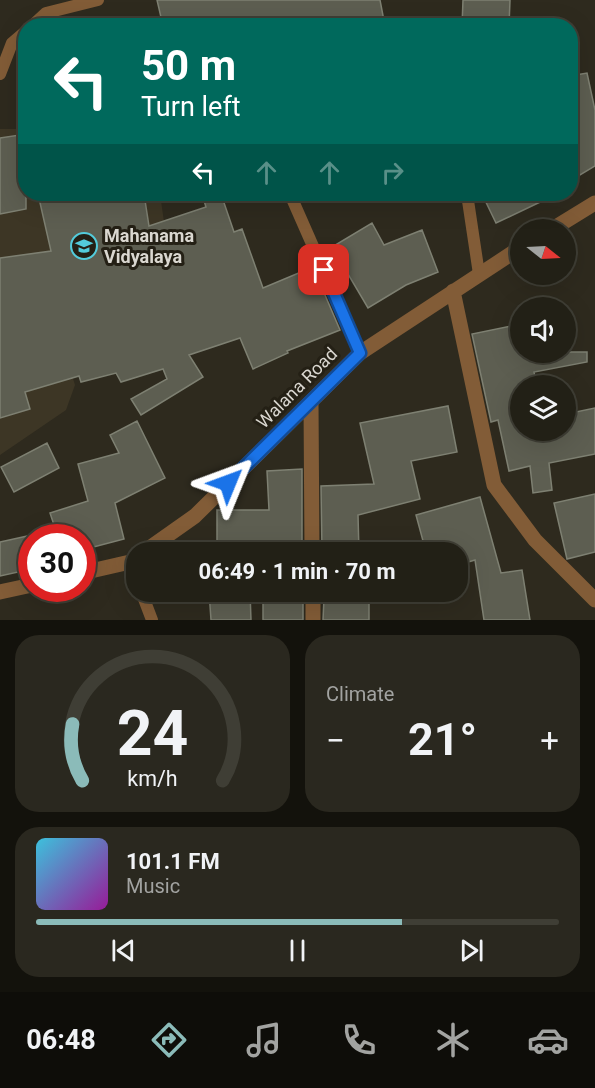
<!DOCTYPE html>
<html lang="en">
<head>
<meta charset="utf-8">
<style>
	body { margin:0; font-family:Roboto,sans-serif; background:#2a281f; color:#f1f3f6; height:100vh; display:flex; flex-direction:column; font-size:22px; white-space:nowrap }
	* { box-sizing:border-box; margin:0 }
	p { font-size:20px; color:#a2a3a1 }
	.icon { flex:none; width:33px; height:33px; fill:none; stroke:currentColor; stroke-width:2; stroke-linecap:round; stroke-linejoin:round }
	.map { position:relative; height:620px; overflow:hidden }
	.drawer { display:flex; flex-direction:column; gap:15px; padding:15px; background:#13120c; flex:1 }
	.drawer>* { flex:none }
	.hud { position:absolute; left:18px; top:18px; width:560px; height:183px; border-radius:24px; box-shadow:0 6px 24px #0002,0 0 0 2px #3f3e35; background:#00695c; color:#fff; overflow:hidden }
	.needle { width:39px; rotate:108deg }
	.buttons { position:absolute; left:510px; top:219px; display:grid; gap:12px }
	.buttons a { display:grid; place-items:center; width:66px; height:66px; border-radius:50%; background:#222016; box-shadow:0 6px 24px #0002,0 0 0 2px #3f3e35; font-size:30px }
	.speed { position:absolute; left:18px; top:524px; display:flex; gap:12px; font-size:30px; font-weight:700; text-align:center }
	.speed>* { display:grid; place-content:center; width:78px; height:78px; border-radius:50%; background:#222016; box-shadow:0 6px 24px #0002,0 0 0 2px #3f3e35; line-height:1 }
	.speed .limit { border:9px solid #d22; background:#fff; color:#111 }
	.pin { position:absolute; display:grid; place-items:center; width:51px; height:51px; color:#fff; margin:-26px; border-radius:12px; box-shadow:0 3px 9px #0006 }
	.me { position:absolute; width:66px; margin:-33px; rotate:46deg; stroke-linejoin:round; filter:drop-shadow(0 0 4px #0008) }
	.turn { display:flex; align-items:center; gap:21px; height:126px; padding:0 24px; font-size:27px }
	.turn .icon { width:78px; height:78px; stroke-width:2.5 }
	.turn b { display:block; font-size:42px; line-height:51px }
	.lanes { display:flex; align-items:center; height:57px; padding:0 24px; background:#0003; justify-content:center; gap:30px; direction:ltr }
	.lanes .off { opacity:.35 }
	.big { font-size:45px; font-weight:700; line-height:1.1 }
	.drawer .widget { flex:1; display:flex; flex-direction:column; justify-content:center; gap:9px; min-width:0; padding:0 21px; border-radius:24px; background:#2a281f }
	.drawer .dial { align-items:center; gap:0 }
	.dial svg { height:156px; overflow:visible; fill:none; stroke:#3f3e35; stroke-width:7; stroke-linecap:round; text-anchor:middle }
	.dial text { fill:#f1f3f6; stroke:none }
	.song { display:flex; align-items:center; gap:18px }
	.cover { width:72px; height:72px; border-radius:9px; background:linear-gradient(135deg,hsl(190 70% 55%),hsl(300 70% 35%)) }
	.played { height:6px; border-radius:3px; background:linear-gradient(90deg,#8bbbb9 70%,#3f3e35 70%) }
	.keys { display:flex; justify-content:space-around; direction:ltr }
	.heat { display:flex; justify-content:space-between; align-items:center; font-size:33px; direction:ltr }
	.drawer .tiles { flex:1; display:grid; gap:15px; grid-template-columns:1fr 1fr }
	.widget:last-child { grid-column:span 2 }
	.trip { position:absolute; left:126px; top:542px; width:342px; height:60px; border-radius:24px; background:#222016; box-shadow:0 6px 24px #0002,0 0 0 2px #3f3e35; font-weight:700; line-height:60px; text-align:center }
	.tab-bar { display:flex; height:96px; justify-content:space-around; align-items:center; background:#0e0d09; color:#a2a3a1 }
	.tab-bar .icon { width:42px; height:42px }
	.tab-bar .selected { color:#8bbbb9 }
	.tab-bar b { font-size:27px; color:#f1f3f6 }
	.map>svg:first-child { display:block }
	.built { fill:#3d3625 }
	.building { fill:#5d5e51; stroke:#7e8072; stroke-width:1.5 }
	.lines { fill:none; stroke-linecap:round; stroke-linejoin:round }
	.service { stroke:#825c37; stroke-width:12 }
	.minor { stroke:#825c37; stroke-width:15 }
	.route-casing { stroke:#114b97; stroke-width:15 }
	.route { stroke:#1a73e8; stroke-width:10 }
	.labels { text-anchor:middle; stroke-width:6; stroke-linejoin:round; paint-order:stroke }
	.poi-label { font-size:18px; font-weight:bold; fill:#dad7d0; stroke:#242015; text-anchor:start }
	.street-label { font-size:18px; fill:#dad7d0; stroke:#242015 }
</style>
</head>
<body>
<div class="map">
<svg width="595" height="620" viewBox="0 0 595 620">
	<rect width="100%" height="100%" fill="#2e2a1e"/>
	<path class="built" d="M0 129H25L26 194H160L175 298 58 331 75 385 66 410 0 455Z"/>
	<path class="building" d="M157 0H380L385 26H163Z
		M463 0H510L509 26H462Z
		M587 73 595 110V166L570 181V76Z
		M26 134V209L0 214V138Z
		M38 194H144L149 226 206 207 202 194H221L234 232 242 229 263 288 313 267 340 330 287 351 288 353 253 369 240 338 189 355 203 377 141 415 131 399 167 379 163 369 121 382 116 373 81 382 79 376 25 392 30 409 0 418V258L51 251Z
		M482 194H557L496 223Z
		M372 223 384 245 422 230 438 272 406 285 368 308 332 247Z
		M516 325 520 352H587V362L534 372 537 386H520V430H566V414L595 408V454L549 463 552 490 533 493 530 466 509 471 498 420 491 422 472 334Z
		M448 406 457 452 411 461 420 499 358 515 359 552H322L321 486 374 484 360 423Z
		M137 421 165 478 115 503 124 539 82 550V537H58L50 513 88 501 78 464 119 453 110 435Z
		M47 443 59 468 14 492 1 467Z
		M302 469V552H217V510H269L267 471Z
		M595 494V552L567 559 554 503Z
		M480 497 501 573 522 570 530 620H484L475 560 458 565V552H426L416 515Z
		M32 535V569L0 576V542Z
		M209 591H250L251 620H211Z
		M324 598 369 599V620H323Z
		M303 602V620H263V603Z"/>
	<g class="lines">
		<path class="service" d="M32 26 46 13 98 0
			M0 74 12 43 26 31
			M290 194 360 353
			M467 194 479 274
			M130 562 136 578
			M141 591 152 620"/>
		<path class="minor" d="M551 230 595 203
			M453 291 494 485 535 540 595 600
			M311 403 312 552
			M144 552 195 516 360 353 520 248
			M82 573 130 562 136 557
			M313 591V620
			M0 592 32 585"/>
	</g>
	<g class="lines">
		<defs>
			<path id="route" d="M228 483 360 353 324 270"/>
		</defs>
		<use href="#route" class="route-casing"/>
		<use href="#route" class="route"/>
	</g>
	<defs>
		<symbol id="school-ring" viewBox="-11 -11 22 22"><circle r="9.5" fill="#242015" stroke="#53cbdb" stroke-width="1.5"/><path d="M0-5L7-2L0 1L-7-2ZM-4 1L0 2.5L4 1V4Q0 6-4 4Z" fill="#53cbdb"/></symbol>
	</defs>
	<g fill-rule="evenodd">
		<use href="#school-ring" x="69" y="231" width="30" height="30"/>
	</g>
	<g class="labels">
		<g class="poi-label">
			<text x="104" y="242">Mahanama<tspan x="104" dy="21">Vidyalaya</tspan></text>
		</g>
		<g class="street-label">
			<text transform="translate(297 388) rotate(-45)" y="6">Walana Road</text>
		</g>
	</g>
</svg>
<div class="buttons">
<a><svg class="needle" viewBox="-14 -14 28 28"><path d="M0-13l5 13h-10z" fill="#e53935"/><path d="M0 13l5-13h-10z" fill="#a2a3a1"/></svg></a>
<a><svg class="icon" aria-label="sound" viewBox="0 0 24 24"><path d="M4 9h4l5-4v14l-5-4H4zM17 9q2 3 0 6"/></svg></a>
<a><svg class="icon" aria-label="layers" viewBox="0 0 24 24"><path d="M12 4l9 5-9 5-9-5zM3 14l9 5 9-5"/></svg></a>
</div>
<div class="speed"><div class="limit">30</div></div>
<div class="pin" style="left:324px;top:270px;background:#d93025"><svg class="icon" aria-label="arrive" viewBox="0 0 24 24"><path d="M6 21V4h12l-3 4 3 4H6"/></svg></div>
<svg class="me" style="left:228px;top:483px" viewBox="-20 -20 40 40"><path d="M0-17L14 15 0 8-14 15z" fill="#1a73e8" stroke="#fff" stroke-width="4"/></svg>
<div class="trip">06:49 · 1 min · 70 m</div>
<div class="hud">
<div class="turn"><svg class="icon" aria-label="left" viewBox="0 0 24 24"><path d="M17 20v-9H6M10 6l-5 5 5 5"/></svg><div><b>50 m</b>Turn left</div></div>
<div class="lanes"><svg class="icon" aria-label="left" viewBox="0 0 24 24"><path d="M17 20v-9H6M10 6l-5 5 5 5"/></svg><svg class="icon off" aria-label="ahead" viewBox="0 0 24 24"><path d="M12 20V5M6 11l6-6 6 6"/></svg><svg class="icon off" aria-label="ahead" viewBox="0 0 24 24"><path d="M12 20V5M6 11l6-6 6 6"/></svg><svg class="icon off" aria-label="right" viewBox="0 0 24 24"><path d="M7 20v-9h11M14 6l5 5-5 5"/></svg></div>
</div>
</div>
<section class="drawer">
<div class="tiles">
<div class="widget dial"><svg viewBox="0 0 100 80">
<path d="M14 69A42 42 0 1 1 86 69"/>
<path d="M14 69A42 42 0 0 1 9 40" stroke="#8bbbb9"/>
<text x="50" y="56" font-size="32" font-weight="700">24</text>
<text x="50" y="72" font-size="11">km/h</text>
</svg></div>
<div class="widget"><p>Climate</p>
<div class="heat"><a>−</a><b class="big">21°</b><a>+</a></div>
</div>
<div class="widget">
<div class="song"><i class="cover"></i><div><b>101.1 FM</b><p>Music</p></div></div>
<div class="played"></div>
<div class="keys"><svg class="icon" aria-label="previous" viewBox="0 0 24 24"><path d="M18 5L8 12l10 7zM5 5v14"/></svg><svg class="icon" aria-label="pause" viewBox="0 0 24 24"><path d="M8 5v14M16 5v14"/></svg><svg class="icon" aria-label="next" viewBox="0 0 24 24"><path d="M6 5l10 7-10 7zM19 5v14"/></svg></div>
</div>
</div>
</section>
<nav class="tab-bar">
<b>06:48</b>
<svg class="icon selected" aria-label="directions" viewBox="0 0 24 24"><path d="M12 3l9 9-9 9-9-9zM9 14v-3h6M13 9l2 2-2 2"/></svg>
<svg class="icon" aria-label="music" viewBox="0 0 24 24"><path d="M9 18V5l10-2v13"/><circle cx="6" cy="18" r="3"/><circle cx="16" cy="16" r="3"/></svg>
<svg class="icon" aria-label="phone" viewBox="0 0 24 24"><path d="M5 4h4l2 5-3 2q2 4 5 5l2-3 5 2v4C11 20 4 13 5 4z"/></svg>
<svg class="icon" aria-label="climate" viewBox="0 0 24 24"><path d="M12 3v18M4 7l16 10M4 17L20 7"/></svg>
<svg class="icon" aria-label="car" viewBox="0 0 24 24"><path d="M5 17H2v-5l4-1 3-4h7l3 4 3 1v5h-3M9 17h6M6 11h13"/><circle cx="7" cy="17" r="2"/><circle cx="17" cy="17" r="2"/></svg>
</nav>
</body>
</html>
